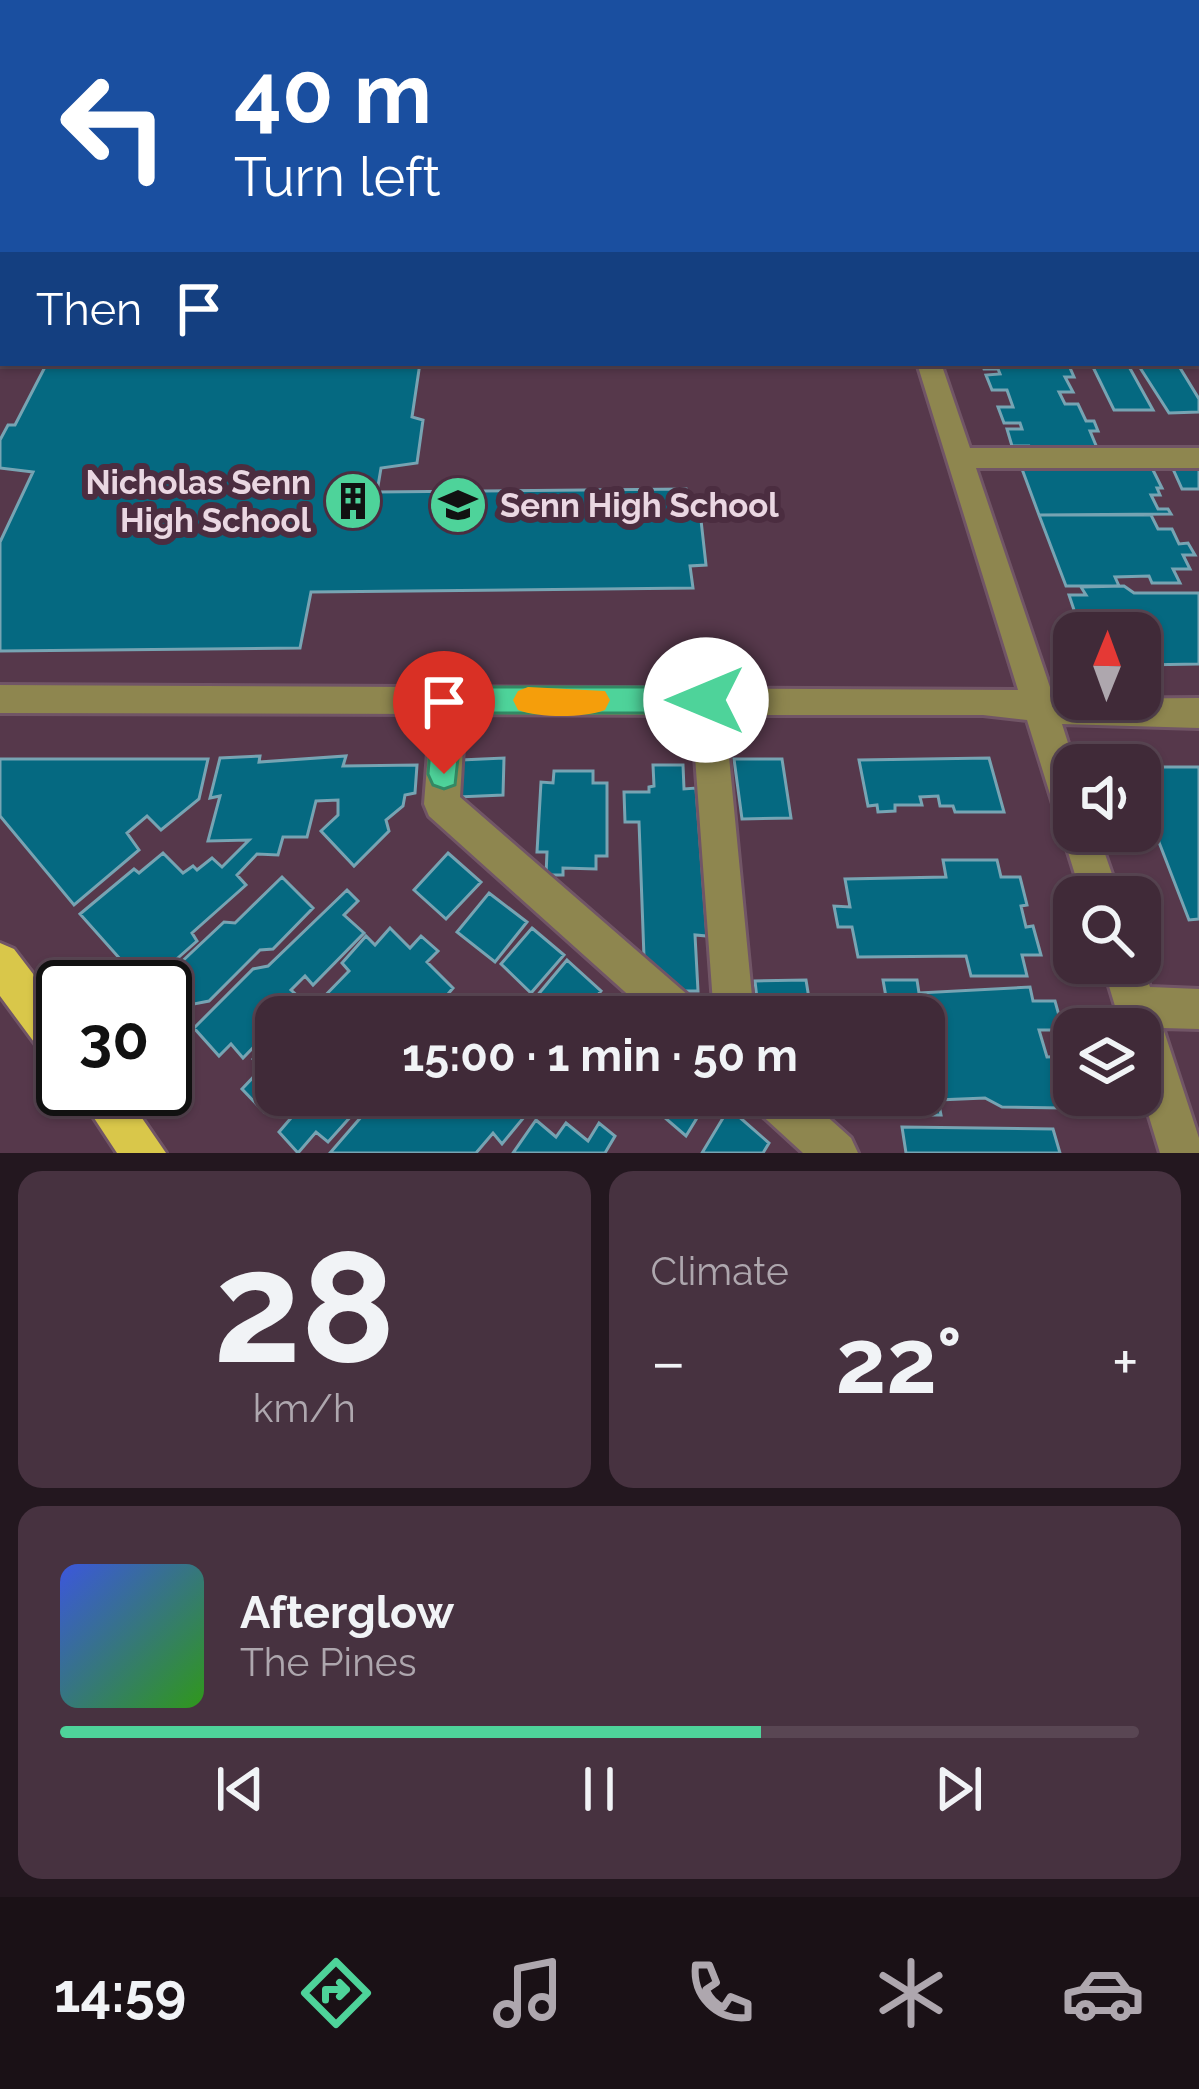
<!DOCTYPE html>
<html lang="en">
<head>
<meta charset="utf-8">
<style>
	body { margin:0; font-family:Raleway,sans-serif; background:#473240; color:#f1f3f6; height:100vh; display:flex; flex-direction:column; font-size:45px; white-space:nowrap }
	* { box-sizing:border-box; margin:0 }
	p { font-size:39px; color:#aea7ae }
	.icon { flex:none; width:66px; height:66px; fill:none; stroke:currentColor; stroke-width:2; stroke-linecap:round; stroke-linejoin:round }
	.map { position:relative; height:1153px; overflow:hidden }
	.details { display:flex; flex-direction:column; gap:18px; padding:18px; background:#23171f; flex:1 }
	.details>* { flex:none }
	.top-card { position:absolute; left:0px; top:0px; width:1200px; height:366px; box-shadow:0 3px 9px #0004,0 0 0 3px #594653; background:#1a4fa0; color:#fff; overflow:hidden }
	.needle { width:78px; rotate:1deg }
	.fabs { position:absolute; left:1053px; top:612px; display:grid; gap:24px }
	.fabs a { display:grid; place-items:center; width:108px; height:108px; border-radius:24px; background:#402a38; box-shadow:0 3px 9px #0004,0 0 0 3px #594653; font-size:60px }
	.speed { position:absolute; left:36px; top:960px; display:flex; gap:24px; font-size:60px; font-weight:700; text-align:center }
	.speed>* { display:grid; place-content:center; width:156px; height:156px; border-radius:50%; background:#402a38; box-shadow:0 3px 9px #0004,0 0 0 3px #594653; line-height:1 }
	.speed .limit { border:6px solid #111; border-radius:18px; background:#fff; color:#111 }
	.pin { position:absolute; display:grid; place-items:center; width:102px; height:102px; color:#fff; margin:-123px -51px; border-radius:50% 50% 50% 0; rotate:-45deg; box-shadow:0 0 12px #0007 }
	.pin .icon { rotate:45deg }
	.me { position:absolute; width:132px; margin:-66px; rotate:270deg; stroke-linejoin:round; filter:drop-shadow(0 0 9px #0008) }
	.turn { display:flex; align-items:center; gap:42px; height:252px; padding:0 36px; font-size:54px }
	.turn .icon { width:156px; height:156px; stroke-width:2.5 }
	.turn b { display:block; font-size:84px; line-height:102px }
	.then { display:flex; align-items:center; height:114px; padding:0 36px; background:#0003; gap:24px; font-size:45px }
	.big { font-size:90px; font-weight:700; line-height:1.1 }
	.details .widget { flex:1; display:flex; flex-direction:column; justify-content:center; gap:18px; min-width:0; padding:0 42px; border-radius:24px; background:#473240 }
	.details .dial { align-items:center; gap:0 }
	.dial b { font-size:156px; line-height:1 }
	.song { display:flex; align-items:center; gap:36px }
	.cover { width:144px; height:144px; border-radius:18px; background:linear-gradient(135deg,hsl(230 70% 55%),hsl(110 70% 35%)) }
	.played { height:12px; border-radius:6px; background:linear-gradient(90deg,#4ed39a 65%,#594653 65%) }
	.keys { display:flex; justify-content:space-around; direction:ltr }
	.heat { display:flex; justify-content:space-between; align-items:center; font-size:66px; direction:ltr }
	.details .tiles { flex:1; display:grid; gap:18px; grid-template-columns:1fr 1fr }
	.widget:last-child { grid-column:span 2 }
	.trip { position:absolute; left:255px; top:996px; width:690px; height:120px; border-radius:24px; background:#402a38; box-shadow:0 3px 9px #0004,0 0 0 3px #594653; font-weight:700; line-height:120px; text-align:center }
	.tab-bar { display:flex; height:192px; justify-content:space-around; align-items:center; background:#1a1116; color:#aea7ae }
	.tab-bar .icon { width:84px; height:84px }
	.tab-bar .selected { color:#4ed39a }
	.tab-bar b { font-size:54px; color:#f1f3f6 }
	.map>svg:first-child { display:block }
	.building { fill:#056981; stroke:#77a4b3; stroke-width:3 }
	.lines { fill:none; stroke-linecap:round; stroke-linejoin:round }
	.minor-casing { stroke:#715566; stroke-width:6 }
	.major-casing { stroke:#715566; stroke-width:6 }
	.minor { fill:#8e864f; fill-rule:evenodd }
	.major { fill:#d9c74a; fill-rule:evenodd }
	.route { fill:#4ed39a; stroke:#338964; stroke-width:3 }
	.slow { fill:#f59e0b }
	.labels { text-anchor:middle; stroke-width:12; stroke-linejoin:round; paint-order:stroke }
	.poi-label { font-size:33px; font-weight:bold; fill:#ead7e2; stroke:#4b2d40; text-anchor:end }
</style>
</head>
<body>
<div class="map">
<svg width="1199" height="1153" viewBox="0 0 1199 1153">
	<rect width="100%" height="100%" fill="#56384b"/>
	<path class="building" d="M47 363H420L412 417 423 420 417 463 381 468 377 492 686 489 688 512 700 511 706 565 690 566 693 588 311 592 300 648 0 651V542L33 472 0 468V440L8 425H15Z
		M982 363H1059L1070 368 1074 377H1065L1073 392H1059L1065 404H1078L1086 421H1094L1098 431H1090L1100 455H1033L1029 446H1012L1007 429H1022L1020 423H1004L998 407H1013L1007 390H992L986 375 1000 374 998 369H984Z
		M1091 363H1127L1153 410H1114Z
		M1137 363H1177L1199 399V412L1169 413Z
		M1152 468 1162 488H1157L1160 495H1151L1158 509H1168L1171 514 1039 515 1022 469Z
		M1173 469H1199V489H1182Z
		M1039 515H1151L1158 529H1172L1179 544 1188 543 1195 555H1183L1190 569H1173L1180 583H1152L1149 576 1115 577 1119 586H1066Z
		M1124 586 1134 593H1199V664L1140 665V633H1101L1096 621 1078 622 1069 595H1086L1081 587Z
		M260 756 259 762 346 756 343 766 417 765 415 793 405 795 403 806 386 820 389 831 354 866 321 831 338 815V800L316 801 307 837H283L278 855 257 854 237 875 246 885 192 933 197 941 145 987 80 914 134 869 139 873 163 853 183 873 193 866 197 870 212 858 222 867 249 840 208 841 220 796 210 798 220 758Z
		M504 758 503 795 458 797 461 760Z
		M989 758 1004 812H955L953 806H940L938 796 920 797 922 805H895V811L878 812 877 805 868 806 859 760Z
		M0 759H208L199 799 161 830 147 816 127 833 139 850 74 905 0 816Z
		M734 759H782L791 818 742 819Z
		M653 765H683L684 789 696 788 707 936 695 935 698 991H679L644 957 639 822H625L624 792H649V787L654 786Z
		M1140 767H1199V919L1189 920 1140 793Z
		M554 771H593V783H607V856H596V869L563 868V875H546L547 852H537L541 782 553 783Z
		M448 853 481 882 446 919 414 890Z
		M943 860H997L1001 877H1020L1027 905 1021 906 1026 927 1033 926 1041 955H1022L1027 976H971L966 956 858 957 852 927H838L834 906 850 907 845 879 946 877Z
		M282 877 313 908 273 949 260 950 209 1001 194 1004 183 996 187 981 175 968 224 922 235 923Z
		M347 890 358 901 344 915 364 933 313 985 305 976 291 990 301 999 283 1017H276V1024L243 1058 231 1044 219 1056 194 1028 253 969 268 966Z
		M489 893 527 922 495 962 457 932Z
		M390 928 410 948 421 936 438 951 427 962 453 988 438 1006 445 1017H293L313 1008 349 971 342 963 366 936 375 945Z
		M532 928 564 955 531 993 501 964Z
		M567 960 601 991 586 1010 594 1017H557L536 997Z
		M806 980 812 1017H759L755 981Z
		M883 980H917L919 993 1030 987 1033 1001H1055L1063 1030H1039L1047 1057 1071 1056 1074 1091H1056L1062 1108 1002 1107 985 1098 938 1100 941 1115H910L907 1099H881L880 1095H924V1017H865L862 998 886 997Z
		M276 1035 279 1095 264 1112 242 1089 261 1069 253 1059Z
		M282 1095H370L328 1142 316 1132 298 1153 279 1132 297 1111Z
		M399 1095H522L518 1100 529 1111 502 1144 493 1133 476 1153H330L375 1101 391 1104Z
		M656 1095H711L686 1136 650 1105Z
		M729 1108 769 1143 763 1153H702Z
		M536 1120 556 1137 566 1123 588 1141 599 1123 615 1136 605 1153H513Z
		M902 1127 1053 1129 1060 1153H906Z"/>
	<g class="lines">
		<defs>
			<path id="minor" d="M804 0H820L821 3H805Z
				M0 57H3L0 71Z
				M1197 59H1199V69H1197Z
				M1197 156H1199V168H1197Z
				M1197 284H1199V298H1197Z
				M917 363H941L970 448H1199V468H976L1052 693 1074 699 1199 698V728L1062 724 1075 765 1074 831H1097L1120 897H1082L1027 720 983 715H725L754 1017H714L692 715 465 714 460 797 697 1003 703 1017H653L429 816 424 804 431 714 0 713V685L1018 690Z
				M1140 959 1150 987 1199 989V1029L1163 1028 1199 1138V1153H1160L1140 1087V1029H1122L1102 963H1140Z
				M750 1095H803L851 1138 858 1153H803L756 1110Z"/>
			<path id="major" d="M0 943 14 949 63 1013V1067L48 1061 0 996Z
				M75 1089H122L166 1153H117Z"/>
		</defs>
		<use href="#minor" class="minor-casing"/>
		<use href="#major" class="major-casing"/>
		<use href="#minor" class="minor"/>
		<use href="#major" class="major"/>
	</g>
	<path class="route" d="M448 687H706L717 691 721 700 717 710 706 713H463L455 785 444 789 433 785 428 774 434 700 438 691Z"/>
	<path class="slow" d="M528 687 605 691 610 700 605 710C583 718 540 718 518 710L513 700 518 691Z"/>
	<defs>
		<symbol id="building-disc" viewBox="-11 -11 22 22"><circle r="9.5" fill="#4ed39a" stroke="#4b2d40"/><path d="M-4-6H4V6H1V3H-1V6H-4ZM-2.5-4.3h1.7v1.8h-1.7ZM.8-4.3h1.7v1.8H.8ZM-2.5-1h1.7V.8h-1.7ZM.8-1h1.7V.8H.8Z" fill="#111"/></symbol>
		<symbol id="school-disc" viewBox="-11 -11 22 22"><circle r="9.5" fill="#4ed39a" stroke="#4b2d40"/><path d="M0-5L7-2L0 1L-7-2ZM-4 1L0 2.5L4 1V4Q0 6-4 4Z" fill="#111"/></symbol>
	</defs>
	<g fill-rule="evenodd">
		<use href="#building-disc" x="320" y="468" width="66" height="66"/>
		<use href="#school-disc" x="425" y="472" width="66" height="66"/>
	</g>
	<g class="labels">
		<g class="poi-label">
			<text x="311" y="494">Nicholas Senn<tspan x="311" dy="38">High School</tspan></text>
			<text x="500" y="517" text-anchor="start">Senn High School</text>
		</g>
	</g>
</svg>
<div class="fabs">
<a><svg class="needle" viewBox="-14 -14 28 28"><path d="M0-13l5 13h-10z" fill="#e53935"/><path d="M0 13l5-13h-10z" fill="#aea7ae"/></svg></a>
<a><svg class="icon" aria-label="sound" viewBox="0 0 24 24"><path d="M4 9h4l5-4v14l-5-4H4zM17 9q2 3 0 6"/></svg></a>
<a><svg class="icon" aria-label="search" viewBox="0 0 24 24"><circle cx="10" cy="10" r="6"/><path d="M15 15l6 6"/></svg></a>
<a><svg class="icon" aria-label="layers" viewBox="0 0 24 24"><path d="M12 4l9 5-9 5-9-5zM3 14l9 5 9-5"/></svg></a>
</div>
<div class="speed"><div class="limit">30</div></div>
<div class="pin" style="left:444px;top:774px;background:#d93025"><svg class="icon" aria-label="arrive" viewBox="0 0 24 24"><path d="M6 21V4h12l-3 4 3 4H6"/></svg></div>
<svg class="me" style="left:706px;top:700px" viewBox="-20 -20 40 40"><circle r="19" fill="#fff"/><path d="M0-13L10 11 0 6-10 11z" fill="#4ed39a"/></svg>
<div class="trip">15:00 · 1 min · 50 m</div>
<div class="top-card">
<div class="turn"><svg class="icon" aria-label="left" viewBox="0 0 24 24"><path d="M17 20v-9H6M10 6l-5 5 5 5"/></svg><div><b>40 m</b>Turn left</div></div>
<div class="then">Then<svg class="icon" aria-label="arrive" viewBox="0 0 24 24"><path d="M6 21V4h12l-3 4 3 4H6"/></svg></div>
</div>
</div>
<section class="details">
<div class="tiles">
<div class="widget dial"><b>28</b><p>km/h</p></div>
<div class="widget"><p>Climate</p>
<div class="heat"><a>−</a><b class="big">22°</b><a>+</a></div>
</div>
<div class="widget">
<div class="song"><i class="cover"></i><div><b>Afterglow</b><p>The Pines</p></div></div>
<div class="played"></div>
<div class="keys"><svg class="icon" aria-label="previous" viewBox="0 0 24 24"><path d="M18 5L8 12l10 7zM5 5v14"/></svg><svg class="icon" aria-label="pause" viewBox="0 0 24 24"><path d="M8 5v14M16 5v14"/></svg><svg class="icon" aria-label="next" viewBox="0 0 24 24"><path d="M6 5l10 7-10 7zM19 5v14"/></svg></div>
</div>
</div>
</section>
<nav class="tab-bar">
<b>14:59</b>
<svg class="icon selected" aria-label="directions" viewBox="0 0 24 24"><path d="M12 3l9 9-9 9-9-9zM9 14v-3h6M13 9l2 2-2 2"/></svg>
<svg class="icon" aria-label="music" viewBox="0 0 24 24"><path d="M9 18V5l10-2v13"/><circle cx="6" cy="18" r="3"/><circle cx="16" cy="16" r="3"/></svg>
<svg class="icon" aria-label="phone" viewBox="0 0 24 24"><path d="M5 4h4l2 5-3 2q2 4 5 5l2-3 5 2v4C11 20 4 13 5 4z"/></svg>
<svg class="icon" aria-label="climate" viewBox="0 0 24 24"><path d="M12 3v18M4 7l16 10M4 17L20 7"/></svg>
<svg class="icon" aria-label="car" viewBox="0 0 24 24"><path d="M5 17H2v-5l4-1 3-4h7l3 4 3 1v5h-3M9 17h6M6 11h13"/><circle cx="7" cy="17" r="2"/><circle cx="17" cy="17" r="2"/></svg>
</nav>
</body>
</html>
